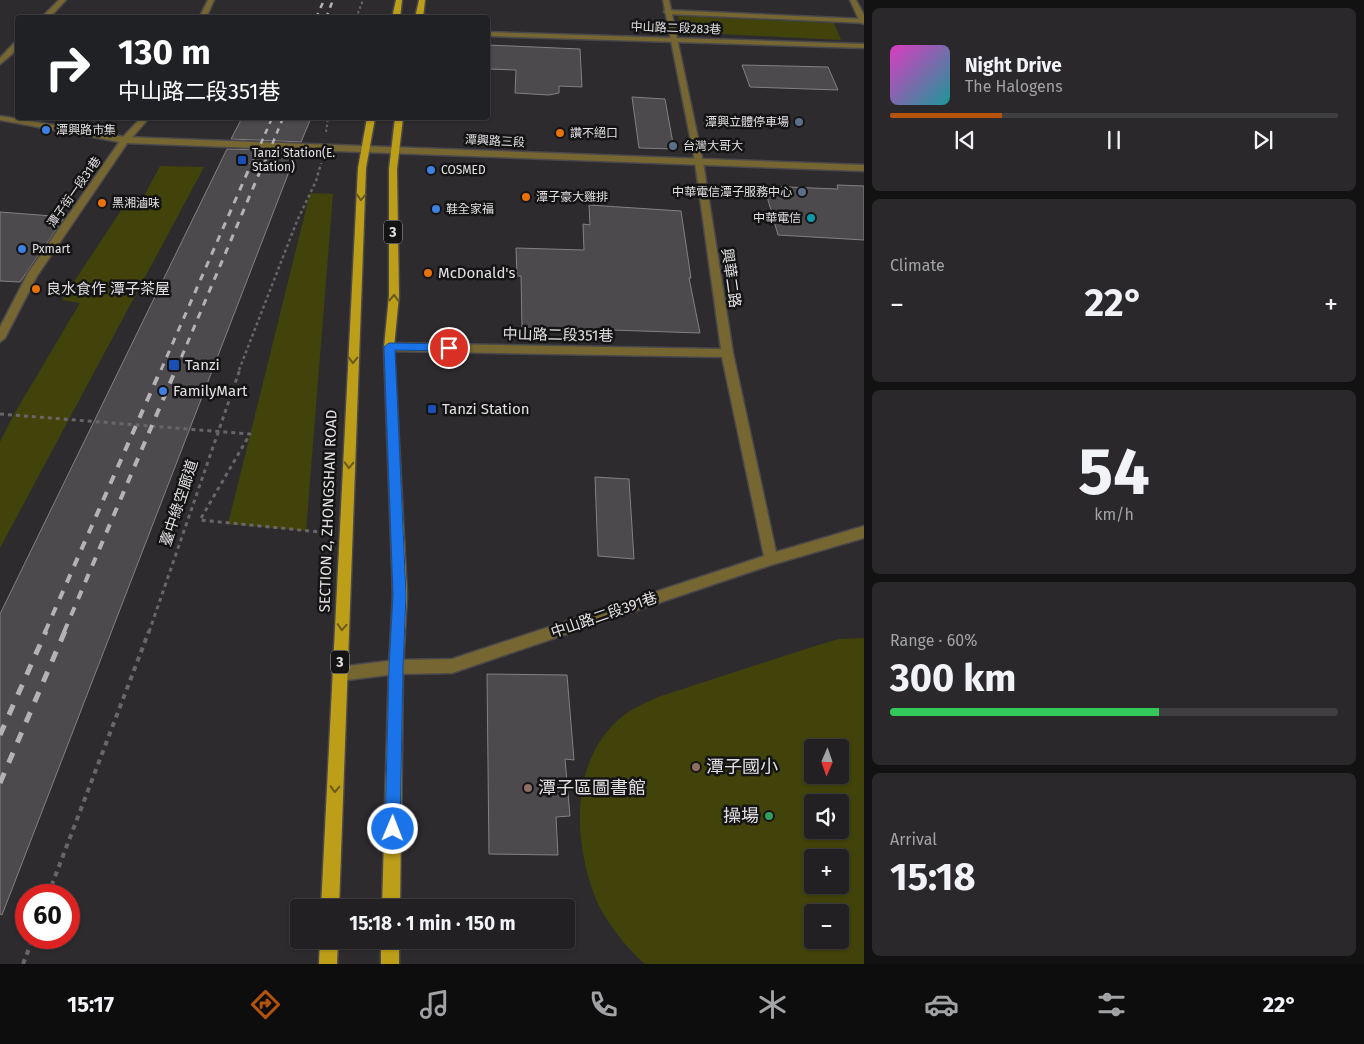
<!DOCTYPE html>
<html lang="en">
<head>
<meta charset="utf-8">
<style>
	body { margin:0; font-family:"Fira Sans","Noto Sans TC",sans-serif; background:#2a282a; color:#f1f3f6; height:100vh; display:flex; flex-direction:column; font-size:19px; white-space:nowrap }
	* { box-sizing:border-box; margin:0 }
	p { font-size:16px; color:#a2a3a5 }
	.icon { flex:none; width:28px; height:28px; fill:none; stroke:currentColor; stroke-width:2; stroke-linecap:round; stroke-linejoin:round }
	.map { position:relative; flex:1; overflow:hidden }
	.side { display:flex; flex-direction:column; gap:8px; padding:8px; background:#131213; width:500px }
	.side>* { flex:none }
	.guide { position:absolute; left:15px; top:15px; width:475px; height:105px; border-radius:5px; box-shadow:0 1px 4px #0004,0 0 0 1px #3f3e40; background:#202124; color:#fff; overflow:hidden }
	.needle { width:32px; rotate:182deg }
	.tools { position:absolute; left:804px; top:739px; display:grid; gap:10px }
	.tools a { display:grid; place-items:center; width:45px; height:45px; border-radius:5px; background:#222022; box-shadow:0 1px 4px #0004,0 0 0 1px #3f3e40; font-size:25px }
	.speed { position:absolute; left:15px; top:884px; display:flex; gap:10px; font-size:25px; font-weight:700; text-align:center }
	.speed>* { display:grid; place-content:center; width:65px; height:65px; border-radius:50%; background:#222022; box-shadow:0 1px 4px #0004,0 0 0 1px #3f3e40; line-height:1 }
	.speed .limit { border:8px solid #d22; background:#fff; color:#111 }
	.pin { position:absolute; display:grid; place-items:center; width:42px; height:42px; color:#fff; margin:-21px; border:2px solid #fff; border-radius:50%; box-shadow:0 1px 5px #0007 }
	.me { position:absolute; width:55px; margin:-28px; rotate:1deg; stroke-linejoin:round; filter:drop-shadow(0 0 4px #0008) }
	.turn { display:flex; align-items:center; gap:18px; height:105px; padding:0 20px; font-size:22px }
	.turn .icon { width:65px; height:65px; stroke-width:2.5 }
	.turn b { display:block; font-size:35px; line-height:42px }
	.big { font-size:38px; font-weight:700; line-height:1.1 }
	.side .tile { flex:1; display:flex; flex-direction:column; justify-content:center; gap:8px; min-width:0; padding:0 18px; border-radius:8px; background:#2a282a }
	.side .dial { align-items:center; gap:0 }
	.dial b { font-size:65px; line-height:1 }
	.song { display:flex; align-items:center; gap:15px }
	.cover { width:60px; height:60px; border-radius:8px; background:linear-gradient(135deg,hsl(310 70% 55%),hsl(180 70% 35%)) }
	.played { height:5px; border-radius:2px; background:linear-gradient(90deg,#b45309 25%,#3f3e40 25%) }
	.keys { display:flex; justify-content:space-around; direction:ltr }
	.heat { display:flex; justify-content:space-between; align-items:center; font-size:28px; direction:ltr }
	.charge { height:8px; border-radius:4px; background:linear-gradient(90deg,#34c759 60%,#3f3e40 0) }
	.trip { position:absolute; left:290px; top:899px; width:285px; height:50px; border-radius:5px; background:#222022; box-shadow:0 1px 4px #0004,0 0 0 1px #3f3e40; font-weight:700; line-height:50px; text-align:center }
	.dock { display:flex; height:80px; justify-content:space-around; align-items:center; background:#0e0d0e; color:#a2a3a5 }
	.dock .icon { width:35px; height:35px }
	.dock .active { color:#b45309 }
	.dock b { font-size:22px; color:#f1f3f6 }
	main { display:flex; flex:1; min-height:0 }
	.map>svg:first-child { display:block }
	.green { fill:#41430a; fill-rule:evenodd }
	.building { fill:#4d4a4d; stroke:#838082 }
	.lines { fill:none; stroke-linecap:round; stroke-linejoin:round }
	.service-casing { stroke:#4b484b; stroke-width:3 }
	.minor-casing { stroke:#4b484b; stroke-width:3 }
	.tertiary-casing { stroke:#4b484b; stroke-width:3 }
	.primary-casing { stroke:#4b484b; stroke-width:3 }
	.path-far3 { stroke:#696669; stroke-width:2; stroke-dasharray:2.5 2.5; stroke-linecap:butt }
	.path-far2 { stroke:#696669; stroke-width:2.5; stroke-dasharray:3 3; stroke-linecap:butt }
	.path-far1 { stroke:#696669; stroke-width:3; stroke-dasharray:4 4; stroke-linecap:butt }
	.path { stroke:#696669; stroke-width:4; stroke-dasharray:5 5; stroke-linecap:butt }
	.service { fill:#756632; fill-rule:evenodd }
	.minor { fill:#756632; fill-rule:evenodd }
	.tertiary { fill:#756632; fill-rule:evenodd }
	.primary { fill:#bd9e19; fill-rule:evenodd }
	.rail-far3 { stroke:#b4b2b4; stroke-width:2.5; stroke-dasharray:5.5 5.5; stroke-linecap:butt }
	.rail-far2 { stroke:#b4b2b4; stroke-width:3; stroke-dasharray:7 7; stroke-linecap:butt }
	.rail-far1 { stroke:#b4b2b4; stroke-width:4; stroke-dasharray:9 9; stroke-linecap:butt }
	.rail { stroke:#b4b2b4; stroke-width:5; stroke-dasharray:11 11; stroke-linecap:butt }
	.oneway { stroke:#695917 }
	.route { fill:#1a73e8; stroke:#114b97 }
	.service-dot { fill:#5c6f8a; stroke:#151415; stroke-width:2 }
	.shop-dot { fill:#3f7fe0; stroke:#151415; stroke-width:2 }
	.food-dot { fill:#e8710a; stroke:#151415; stroke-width:2 }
	.transit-dot { fill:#1a4fb4; stroke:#151415; stroke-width:2 }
	.culture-dot { fill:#0f9aa8; stroke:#151415; stroke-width:2 }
	.education-dot { fill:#8d6e63; stroke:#151415; stroke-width:2 }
	.leisure-dot { fill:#2e9e5b; stroke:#151415; stroke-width:2 }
	.labels { text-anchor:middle; stroke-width:5; stroke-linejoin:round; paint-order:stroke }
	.far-street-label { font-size:12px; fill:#e2e0e2; stroke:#151415 }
	.far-poi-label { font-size:12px; fill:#e2e0e2; stroke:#151415; text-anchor:start }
	.shield { fill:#151415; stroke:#a4a3a4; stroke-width:1 }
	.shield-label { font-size:14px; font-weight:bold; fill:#e2e0e2 }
	.poi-label { font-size:15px; fill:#e2e0e2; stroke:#151415; text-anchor:start }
	.street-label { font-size:15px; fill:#e2e0e2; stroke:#151415 }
	.near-poi-label { font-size:18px; fill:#e2e0e2; stroke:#151415; text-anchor:start }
</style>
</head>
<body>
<main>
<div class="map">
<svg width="864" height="964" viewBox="0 0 864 964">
	<rect width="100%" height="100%" fill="#2e2b2e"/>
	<path class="green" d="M678 16 834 23 841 40 681 32Z
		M160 166 204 167 0 548V442L13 416 80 303 62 300 128 200H142Z
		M310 193 333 194 306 531 228 524Z
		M864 638V964H645C626 948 602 917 594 894 574 841 571 768 613 725 626 711 641 705 658 697L818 645 839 639ZM812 748H840V775H812ZM812 802H840V830H812ZM812 858H840V885H812ZM812 912H840V940H812Z"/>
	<path class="building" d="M488 45 580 49 582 87 559 86V93L549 95 515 93 516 70 488 69Z
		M742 65 828 67 838 90 750 87Z
		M632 97 665 99 674 149 639 148Z
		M242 118H311L301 142 231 139Z
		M227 149 297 151 2 915 0 914V614Z
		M837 185 864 186V240L778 235 764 186 838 189Z
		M589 205 681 211 691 278H689L700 333 522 327 521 276H517L516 248 584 250 583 224 590 225Z
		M0 212 65 217 20 282 0 281Z
		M595 477 629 479 634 559 598 556Z
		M487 674 567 675 574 760 565 759 570 816 556 817 558 855 489 854Z"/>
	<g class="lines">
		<defs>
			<path id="service" d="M208 0H214L206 18H199Z
				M665 10 863 19 864 23 668 14 664 12Z
				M488 32 864 44V48L488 36Z
				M141 118H149L128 142 37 276 5 338 0 342V327L28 273 122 138Z"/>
			<path id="minor" d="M59 0H66L49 18H41Z
				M663 0H669L703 162 733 353 776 552 864 526V538L771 565 452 673 396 674 339 681 334 679 332 674 334 669 339 667 396 660 452 659 764 556 722 357 389 351 384 347 389 343 721 349 695 162Z
				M15 42H18V49L0 64V58Z"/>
			<path id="tertiary" d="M850 0H856L864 15V24L860 22Z
				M0 116 125 137 864 165V171L125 143 0 120Z"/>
			<path id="primary" d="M396 0H402L400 18H392Z
				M419 0H425L423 18H415Z
				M367 118H375L366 168 339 908H321L358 168Z
				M395 118H403L397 169 399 296 394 347 407 595 403 667 400 908H382L389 667 393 595 384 347 389 296V169Z
				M320 940H338L337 964H319Z
				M381 940H399V964H381Z"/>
		</defs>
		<use href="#service" class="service-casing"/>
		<use href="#minor" class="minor-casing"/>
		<use href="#tertiary" class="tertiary-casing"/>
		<use href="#primary" class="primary-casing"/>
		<path class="path-far3" d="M356 18 363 0
			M326 132 328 118"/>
		<path class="path-far2" d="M239 370 297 221 316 181 321 163"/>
		<path class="path-far1" d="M0 414 250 434 200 520 320 532
			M149 632 240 369"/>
		<path class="path" d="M48 895 149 631
			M23 964 33 938"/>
		<use href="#service" class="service"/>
		<use href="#minor" class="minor"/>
		<use href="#tertiary" class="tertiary"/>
		<use href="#primary" class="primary"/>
		<path class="rail-far3" d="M316 18 324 0
			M326 18 333 0
			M252 164 272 118
			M264 164 283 118"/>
		<path class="rail-far2" d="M161 370 252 162
			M176 370 264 162"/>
		<path class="rail-far1" d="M45 632 161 369
			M64 632 176 369"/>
		<path class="rail" d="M0 735 46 631
			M0 783 65 631"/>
	</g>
	<defs><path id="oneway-chevron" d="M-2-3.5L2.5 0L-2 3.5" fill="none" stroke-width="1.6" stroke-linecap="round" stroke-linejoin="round" transform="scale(1.25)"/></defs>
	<g class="oneway">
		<use href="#oneway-chevron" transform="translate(361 197) rotate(93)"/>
		<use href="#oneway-chevron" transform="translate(394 298) rotate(-87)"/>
		<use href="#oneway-chevron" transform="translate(353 360) rotate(92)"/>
		<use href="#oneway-chevron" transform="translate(349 465) rotate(92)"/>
		<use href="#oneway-chevron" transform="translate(342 627) rotate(94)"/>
		<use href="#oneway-chevron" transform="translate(335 789) rotate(92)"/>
	</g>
	<path class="route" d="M389 343 449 344 454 348 449 351 395 350 406 595 403 667 400 829 398 834 393 837 387 834 385 829 389 667 393 595 384 347Z"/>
	<g class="service-dot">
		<circle cx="799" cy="122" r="5"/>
		<circle cx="673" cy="146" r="5"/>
		<circle cx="802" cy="192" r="5"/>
	</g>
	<g class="shop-dot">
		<circle cx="46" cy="130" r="5"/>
		<circle cx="431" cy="170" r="5"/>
		<circle cx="436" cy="209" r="5"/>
		<circle cx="22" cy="249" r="5"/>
		<circle cx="163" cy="391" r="5"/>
	</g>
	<g class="food-dot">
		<circle cx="560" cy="133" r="5"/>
		<circle cx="526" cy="197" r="5"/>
		<circle cx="102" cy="203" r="5"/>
		<circle cx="428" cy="273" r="5"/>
		<circle cx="36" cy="289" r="5"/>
	</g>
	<g class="transit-dot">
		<rect x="237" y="155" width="10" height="10" rx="2.5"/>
		<rect x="168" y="359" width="12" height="12" rx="2.5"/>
		<rect x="427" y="404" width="10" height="10" rx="2.5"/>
	</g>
	<circle class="culture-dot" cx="811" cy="218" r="5"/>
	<g class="education-dot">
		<circle cx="696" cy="767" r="5"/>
		<circle cx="528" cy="788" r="5"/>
	</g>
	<circle class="leisure-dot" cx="769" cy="816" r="5"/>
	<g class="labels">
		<g class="far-street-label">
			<text transform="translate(676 28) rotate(2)" y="4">中山路二段283巷</text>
			<text transform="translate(495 141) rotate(3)" y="4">潭興路三段</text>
			<text transform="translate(74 192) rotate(-55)" y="4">潭子街一段31巷</text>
		</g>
		<g class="far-poi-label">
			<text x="789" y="126" text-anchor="end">潭興立體停車場</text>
			<text x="56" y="134">潭興路市集</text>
			<text x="570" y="137">讚不絕口</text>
			<text x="683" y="150">台灣大哥大</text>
			<text x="252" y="157">Tanzi Station(E.<tspan x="252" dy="14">Station)</tspan></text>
			<text x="441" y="174">COSMED</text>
			<text x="792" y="196" text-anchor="end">中華電信潭子服務中心</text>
			<text x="536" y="201">潭子豪大雞排</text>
			<text x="112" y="207">黑湘滷味</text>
			<text x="446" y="213">鞋全家福</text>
			<text x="801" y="222" text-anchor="end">中華電信</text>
			<text x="32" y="253">Pxmart</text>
		</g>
		<g class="shield">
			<rect x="384" y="220.5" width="18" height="23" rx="4"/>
			<rect x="331" y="650.5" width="18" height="23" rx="4"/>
		</g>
		<g class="shield-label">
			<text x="393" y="237">3</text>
			<text x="340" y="667">3</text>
		</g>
		<g class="poi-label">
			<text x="438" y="278">McDonald's</text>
			<text x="46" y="294">良水食作 潭子茶屋</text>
			<text x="185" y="370">Tanzi</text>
			<text x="173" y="396">FamilyMart</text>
			<text x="442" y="414">Tanzi Station</text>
		</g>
		<g class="street-label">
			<text transform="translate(731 278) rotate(82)" y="5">興華二路</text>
			<text transform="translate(558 335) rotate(1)" y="5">中山路二段351巷</text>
			<text transform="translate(179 503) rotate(-72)" y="5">臺中綠空廊道</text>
			<text transform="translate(328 511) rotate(-88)" y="5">SECTION 2, ZHONGSHAN ROAD</text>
			<text transform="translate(604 615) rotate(-19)" y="5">中山路二段391巷</text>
		</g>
		<g class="near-poi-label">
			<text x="706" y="773">潭子國小</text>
			<text x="538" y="794">潭子區圖書館</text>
			<text x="759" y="822" text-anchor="end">操場</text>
		</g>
	</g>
</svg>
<div class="tools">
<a><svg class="needle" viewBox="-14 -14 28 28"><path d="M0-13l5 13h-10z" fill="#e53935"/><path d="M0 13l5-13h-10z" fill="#a2a3a5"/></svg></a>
<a><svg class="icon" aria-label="sound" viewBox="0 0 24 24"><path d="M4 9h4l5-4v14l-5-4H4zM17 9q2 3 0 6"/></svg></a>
<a>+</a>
<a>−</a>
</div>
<div class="speed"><div class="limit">60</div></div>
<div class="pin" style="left:449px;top:348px;background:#d93025"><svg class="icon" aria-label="arrive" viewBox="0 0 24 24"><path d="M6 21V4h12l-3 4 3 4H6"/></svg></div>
<svg class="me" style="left:393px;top:829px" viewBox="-20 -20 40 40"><circle r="17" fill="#1a73e8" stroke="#fff" stroke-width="3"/><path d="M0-11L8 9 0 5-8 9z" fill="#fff"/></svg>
<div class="trip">15:18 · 1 min · 150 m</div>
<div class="guide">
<div class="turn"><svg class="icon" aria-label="right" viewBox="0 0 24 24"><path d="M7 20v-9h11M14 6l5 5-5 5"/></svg><div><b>130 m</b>中山路二段351巷</div></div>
</div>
</div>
<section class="side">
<div class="tile">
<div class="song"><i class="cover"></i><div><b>Night Drive</b><p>The Halogens</p></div></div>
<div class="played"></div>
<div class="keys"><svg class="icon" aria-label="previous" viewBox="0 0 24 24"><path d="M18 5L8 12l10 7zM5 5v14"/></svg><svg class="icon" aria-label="pause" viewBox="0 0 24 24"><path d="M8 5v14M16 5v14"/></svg><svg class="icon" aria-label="next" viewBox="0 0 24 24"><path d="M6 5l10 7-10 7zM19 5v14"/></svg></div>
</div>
<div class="tile"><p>Climate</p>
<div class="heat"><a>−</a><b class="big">22°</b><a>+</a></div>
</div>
<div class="tile dial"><b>54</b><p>km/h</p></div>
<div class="tile"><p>Range · 60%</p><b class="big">300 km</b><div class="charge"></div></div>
<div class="tile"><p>Arrival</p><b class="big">15:18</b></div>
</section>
</main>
<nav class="dock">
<b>15:17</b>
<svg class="icon active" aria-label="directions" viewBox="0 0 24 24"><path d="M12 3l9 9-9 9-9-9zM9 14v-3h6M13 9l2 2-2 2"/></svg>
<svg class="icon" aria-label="music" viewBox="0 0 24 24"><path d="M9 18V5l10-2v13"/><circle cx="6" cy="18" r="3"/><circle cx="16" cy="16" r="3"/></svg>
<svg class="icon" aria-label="phone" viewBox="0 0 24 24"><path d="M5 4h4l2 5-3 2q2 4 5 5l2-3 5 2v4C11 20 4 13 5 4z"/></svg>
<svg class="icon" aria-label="climate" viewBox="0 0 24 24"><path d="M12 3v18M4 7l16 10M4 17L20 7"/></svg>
<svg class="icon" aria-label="car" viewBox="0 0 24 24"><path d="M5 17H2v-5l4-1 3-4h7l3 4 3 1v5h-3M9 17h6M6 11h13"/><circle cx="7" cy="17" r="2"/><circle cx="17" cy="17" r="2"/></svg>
<svg class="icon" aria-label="filters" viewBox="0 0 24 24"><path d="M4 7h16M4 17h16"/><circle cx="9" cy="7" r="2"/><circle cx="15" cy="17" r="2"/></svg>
<b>22°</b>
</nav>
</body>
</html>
